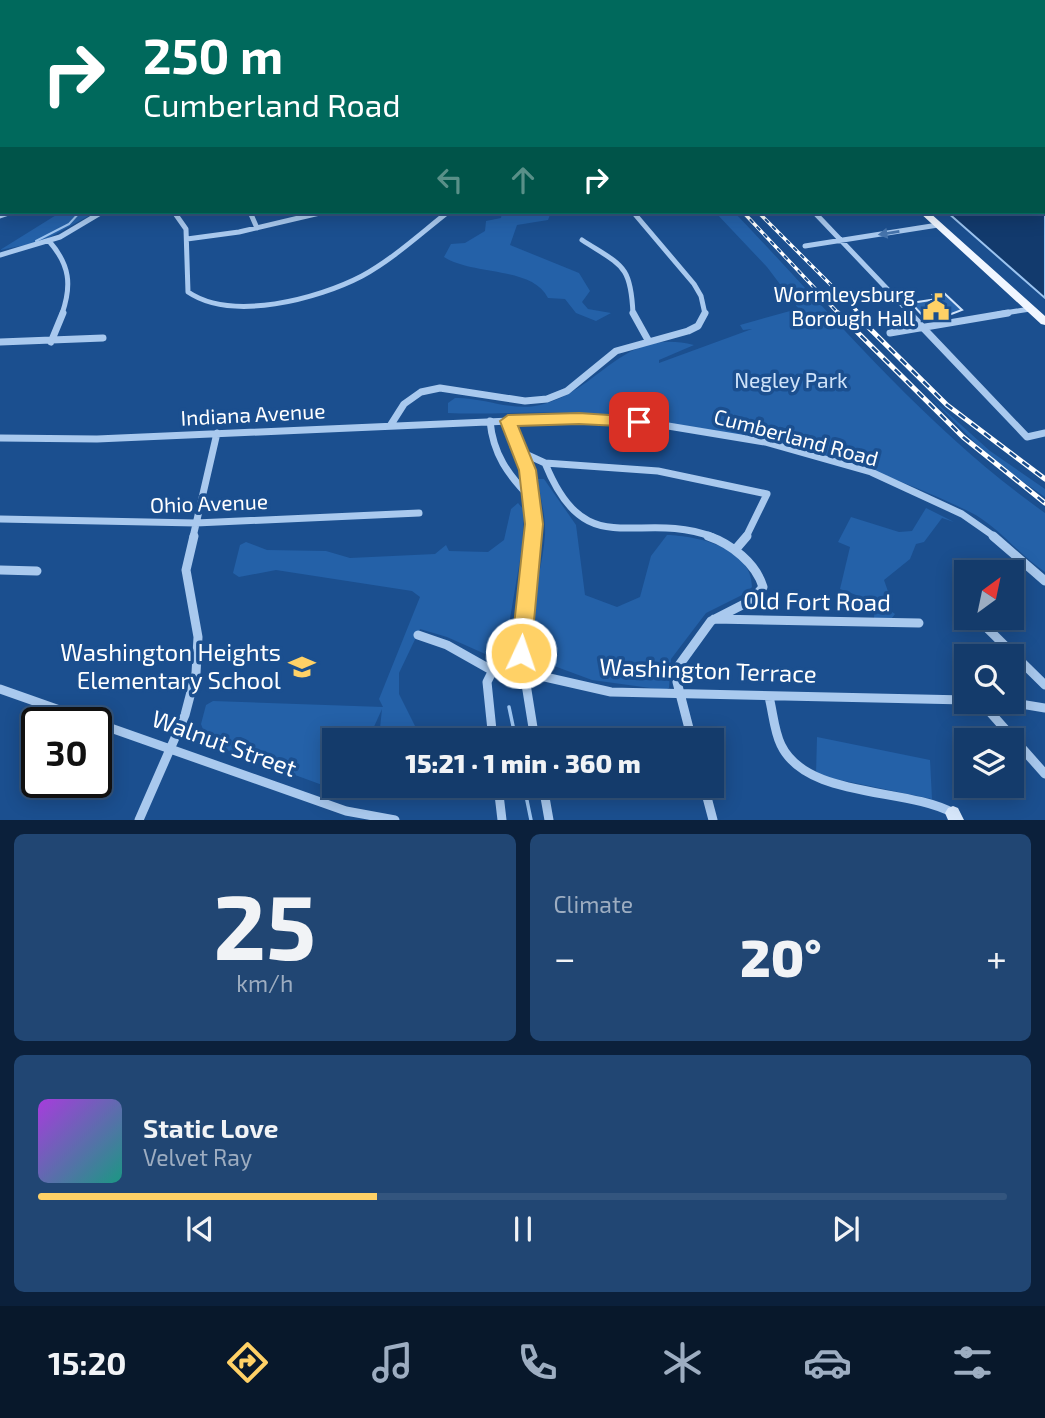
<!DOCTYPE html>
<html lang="en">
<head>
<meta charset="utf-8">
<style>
	body { margin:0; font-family:"Exo 2",sans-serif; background:#214673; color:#f1f3f6; height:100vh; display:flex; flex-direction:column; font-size:26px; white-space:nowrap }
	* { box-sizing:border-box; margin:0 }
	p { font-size:23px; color:#9dadc1 }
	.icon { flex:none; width:38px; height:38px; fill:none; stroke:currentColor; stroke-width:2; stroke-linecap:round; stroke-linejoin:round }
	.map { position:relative; height:820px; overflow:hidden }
	.panel { display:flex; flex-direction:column; gap:14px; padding:14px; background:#0b203b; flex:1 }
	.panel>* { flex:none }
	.guide { position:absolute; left:0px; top:0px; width:1046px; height:214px; box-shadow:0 4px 18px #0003,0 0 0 2px #33557e; background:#00695c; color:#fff; overflow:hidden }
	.needle { width:46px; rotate:33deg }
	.fabs { position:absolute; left:954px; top:560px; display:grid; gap:14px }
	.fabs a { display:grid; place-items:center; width:70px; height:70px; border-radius:0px; background:#143b6b; box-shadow:0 4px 18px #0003,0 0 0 2px #33557e; font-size:35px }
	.speed { position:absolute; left:21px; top:707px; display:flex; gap:14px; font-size:35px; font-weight:700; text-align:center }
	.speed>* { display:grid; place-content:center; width:91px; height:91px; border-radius:50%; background:#143b6b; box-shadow:0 4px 18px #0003,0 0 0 2px #33557e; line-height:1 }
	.speed .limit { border:4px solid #111; border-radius:10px; background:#fff; color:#111 }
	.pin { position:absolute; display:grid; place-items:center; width:60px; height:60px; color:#fff; margin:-30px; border-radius:14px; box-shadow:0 4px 10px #0006 }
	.me { position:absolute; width:77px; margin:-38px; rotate:3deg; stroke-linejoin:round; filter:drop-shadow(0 0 5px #0008) }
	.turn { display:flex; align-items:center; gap:24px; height:147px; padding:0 28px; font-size:32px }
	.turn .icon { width:91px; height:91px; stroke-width:2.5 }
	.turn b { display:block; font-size:49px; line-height:60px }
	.lanes { display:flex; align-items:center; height:66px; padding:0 28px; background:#0003; justify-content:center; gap:35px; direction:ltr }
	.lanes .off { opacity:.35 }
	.big { font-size:52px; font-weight:800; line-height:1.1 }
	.panel .tile { flex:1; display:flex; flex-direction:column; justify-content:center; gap:10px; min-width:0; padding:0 24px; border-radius:10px; background:#214673 }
	.panel .dial { align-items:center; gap:0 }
	.dial b { font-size:91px; line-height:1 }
	.song { display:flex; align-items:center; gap:21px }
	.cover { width:84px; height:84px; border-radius:10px; background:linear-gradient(135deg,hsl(280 70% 55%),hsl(170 70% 35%)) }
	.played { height:7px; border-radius:4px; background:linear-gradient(90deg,#ffd166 35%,#33557e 35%) }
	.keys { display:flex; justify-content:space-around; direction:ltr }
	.heat { display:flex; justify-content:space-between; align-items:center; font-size:38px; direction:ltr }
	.panel .tiles { flex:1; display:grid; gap:14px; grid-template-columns:1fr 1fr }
	.tile:last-child { grid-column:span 2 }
	.trip { position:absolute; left:322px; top:728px; width:402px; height:70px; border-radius:0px; background:#143b6b; box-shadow:0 4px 18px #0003,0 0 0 2px #33557e; font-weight:800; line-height:70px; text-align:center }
	.tab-bar { display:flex; height:112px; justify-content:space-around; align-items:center; background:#08182b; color:#9dadc1 }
	.tab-bar .icon { width:49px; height:49px }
	.tab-bar .active { color:#ffd166 }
	.tab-bar b { font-size:32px; color:#f1f3f6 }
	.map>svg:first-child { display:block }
	.green { fill:#2461a8 }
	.water { fill:#123a6d; stroke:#9cc4f0; stroke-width:2 }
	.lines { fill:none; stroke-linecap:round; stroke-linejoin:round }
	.stream-far1 { stroke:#9cc4f0; stroke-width:2 }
	.stream { stroke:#9cc4f0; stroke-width:3.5 }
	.building { fill:#2a66ad; stroke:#cfe3fa; stroke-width:2 }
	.street-far3 { stroke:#a9c9ee; stroke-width:4.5 }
	.street-far2 { stroke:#a9c9ee; stroke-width:5 }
	.street-far1 { stroke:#a9c9ee; stroke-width:7 }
	.street { stroke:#a9c9ee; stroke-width:9 }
	.secondary { fill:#d6e6fa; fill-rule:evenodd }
	.primary { fill:#f0f6ff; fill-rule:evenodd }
	.rail-far1-casing { stroke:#fff; stroke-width:3.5 }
	.rail-casing { stroke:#fff; stroke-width:5 }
	.rail-far1 { stroke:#1b4f8f; stroke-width:2; stroke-dasharray:5; stroke-linecap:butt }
	.rail { stroke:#1b4f8f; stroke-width:2.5; stroke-dasharray:8; stroke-linecap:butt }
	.oneway { fill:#4674ac }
	.route { fill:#ffd166; stroke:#a68842; stroke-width:2 }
	.labels { text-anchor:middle; stroke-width:7; stroke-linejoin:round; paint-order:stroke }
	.poi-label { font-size:21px; fill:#fff; stroke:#1b4f8f; text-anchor:end }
	.park-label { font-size:21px; fill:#cfe3fa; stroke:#1b4f8f }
	.street-label { font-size:21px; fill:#fff; stroke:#1b4f8f }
	.near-street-label { font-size:24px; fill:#fff; stroke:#1b4f8f }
	.near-poi-label { font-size:24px; fill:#fff; stroke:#1b4f8f; text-anchor:end }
</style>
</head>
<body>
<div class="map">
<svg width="1045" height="820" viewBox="0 0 1045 820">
	<rect width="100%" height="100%" fill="#1b4f8f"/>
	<path class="green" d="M61 212H96L41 242 0 250Z
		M502 212H551L548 220 517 225 510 245 579 273 590 291 582 302 588 309 611 313 596 321 576 313 565 299 548 298C532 266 474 276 444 257L451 244 465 243 485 231 486 221 501 218Z
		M715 212H734C834 316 926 429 1045 513V572C1019 555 998 526 970 512 853 454 718 425 586 414 540 410 494 415 448 413V403L455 398C483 397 512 412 540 405 601 391 621 327 694 345L659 360V363L752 329 743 330 740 325 790 311 801 312 767 267Z
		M930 397 990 451 1045 489V497L993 461Z
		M538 479H544L576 525 585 595 617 607 640 597 651 556 667 535C697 536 752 547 752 587L746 593 706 613 671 659 669 688 665 690 592 680 538 660C522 621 543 574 545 534 546 516 540 497 538 479Z
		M518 503 524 510 522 548 505 648 492 657 447 637 420 629 399 673V694L422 740H399L397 734 380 728 382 709 368 740H334V786H347L344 793 208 743 201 724 206 705 213 701 383 707 379 699 420 597 412 591 276 570 239 577 233 573 240 545 246 542 267 550 326 551 350 558 435 554 446 545 449 551 488 552 504 540 511 509Z
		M926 508 954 522 942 518 924 542 916 544 910 559 884 580 892 603 881 604 895 614 892 618H874L875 602 840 589 850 547 838 542 851 517 899 532 912 531Z
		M817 737 930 760 932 799 816 775Z"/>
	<path class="water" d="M762 0H1045V298L947 212H1045V2Z"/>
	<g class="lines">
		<path class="stream-far1" d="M36 241 69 224 80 212"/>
		<path class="stream" d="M509 707 516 740
			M524 786 531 820"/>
	</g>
	<path class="building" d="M944 293 962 310 946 316 943 312 923 316 911 303 937 299 933 295Z"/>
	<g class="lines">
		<path class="street-far3" d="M237 0 240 2"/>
		<path class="street-far2" d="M174 212 186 229 188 292C232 322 318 299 362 276 393 259 420 234 448 212
			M250 212 257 228
			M633 212 694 284 701 296 705 314
			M814 212 911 314
			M0 216 12 212
			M187 239 239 232 324 212
			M582 240C622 266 631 264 633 314
			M49 241C70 265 72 285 62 314
			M805 246 938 225
			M0 255 60 237 102 212
			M998 314 1030 309"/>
		<path class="street-far1" d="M633 313 648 340
			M909 313 1027 437 1045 433
			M890 333 1008 313
			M0 342 103 338
			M51 342 63 313
			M490 421C493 454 508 475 531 498
			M508 421 528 470 533 537
			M390 426 404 404 421 392 440 388 525 401 547 399 567 391 616 351 688 331 698 326 705 313
			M0 438 97 439 555 419 656 424 765 442 871 472 962 514 995 537
			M521 452 545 463 658 471 767 494 746 537
			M545 463C586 566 637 508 713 537
			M0 519 196 523 419 513
			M193 537 217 433"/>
		<path class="street" d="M533 536 521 653 535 740
			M993 536 1045 581
			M735 550 747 536
			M0 570 37 571
			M714 619 919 623
			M984 625 1045 685
			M418 635 447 645 502 676 545 677 611 692 966 700
			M492 672 487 682 493 740
			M0 689 346 811 395 820
			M769 697C773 712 774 731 781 745 807 799 905 787 953 813
			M981 702 1045 774
			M1008 702 1045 708
			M692 740 677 682V668L711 621 752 600 763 587C756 563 731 544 708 536
			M498 786 502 820
			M543 786 549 820
			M704 786 713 820
			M139 820 185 715 196 673 198 637 186 570 194 536"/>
		<path class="secondary" d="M64 0H71L69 2H62Z
			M662 0H668L669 2H663Z
			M2 34V38L0 39V35Z
			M953 806 958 808 964 820H948L945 813 948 808Z"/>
		<path class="primary" d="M741 0H748L749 2H742Z
			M0 70H2V74H0Z
			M919 212H929L1045 316V325L1041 324Z"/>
		<defs>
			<path id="rail-far1" d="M743 212 839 314
				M758 212 860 314"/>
			<path id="rail" d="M838 313 963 437 1045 503
				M858 313 864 319
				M855 314 947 405 1045 479"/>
		</defs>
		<use href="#rail-far1" class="rail-far1-casing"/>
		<use href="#rail" class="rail-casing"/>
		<use href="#rail-far1" class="rail-far1"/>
		<use href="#rail" class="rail"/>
	</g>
	<defs><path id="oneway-solid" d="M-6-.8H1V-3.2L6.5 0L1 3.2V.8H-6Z" transform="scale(1.75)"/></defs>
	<use class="oneway" href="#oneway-solid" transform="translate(889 233) rotate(171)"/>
	<path class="route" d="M579 413 639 417 647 422 639 427 579 424 518 426 536 470 543 524 531 653 528 659H514L511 653 525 524 519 470 500 421 508 415Z"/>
	<defs>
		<symbol id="civic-bare" viewBox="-9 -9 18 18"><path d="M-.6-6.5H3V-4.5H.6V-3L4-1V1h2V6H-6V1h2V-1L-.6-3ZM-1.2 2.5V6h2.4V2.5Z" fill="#ffd166" stroke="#1b4f8f" stroke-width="2.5" paint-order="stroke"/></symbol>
		<symbol id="school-bare" viewBox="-9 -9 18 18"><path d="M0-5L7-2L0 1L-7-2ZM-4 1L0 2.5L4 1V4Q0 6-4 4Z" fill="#ffd166" stroke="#1b4f8f" stroke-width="2.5" paint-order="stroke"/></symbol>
	</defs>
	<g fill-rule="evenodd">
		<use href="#civic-bare" x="917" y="288" width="38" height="38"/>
		<use href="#school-bare" x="283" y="648" width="38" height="38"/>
	</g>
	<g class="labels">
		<g class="poi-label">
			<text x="915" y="302">Wormleysburg<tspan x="915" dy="24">Borough Hall</tspan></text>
		</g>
		<g class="park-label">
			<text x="791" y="388">Negley Park</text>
		</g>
		<g class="street-label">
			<text transform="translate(253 415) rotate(-3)" y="7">Indiana Avenue</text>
			<text transform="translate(796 438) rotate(15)" y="7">Cumberland Road</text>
			<text transform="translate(209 504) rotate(-2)" y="7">Ohio Avenue</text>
		</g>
		<g class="near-street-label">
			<text transform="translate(817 602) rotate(1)" y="8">Old Fort Road</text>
			<text transform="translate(708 671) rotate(2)" y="8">Washington Terrace</text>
			<text transform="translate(224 744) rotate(20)" y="8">Walnut Street</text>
		</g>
		<g class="near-poi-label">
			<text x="281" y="661">Washington Heights<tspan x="281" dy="28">Elementary School</tspan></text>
		</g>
	</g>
</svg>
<div class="fabs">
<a><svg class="needle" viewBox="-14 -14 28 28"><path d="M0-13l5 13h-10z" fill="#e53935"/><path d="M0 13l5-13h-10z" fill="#9dadc1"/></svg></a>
<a><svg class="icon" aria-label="search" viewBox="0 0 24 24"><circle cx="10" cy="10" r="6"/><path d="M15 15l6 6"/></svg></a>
<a><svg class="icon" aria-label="layers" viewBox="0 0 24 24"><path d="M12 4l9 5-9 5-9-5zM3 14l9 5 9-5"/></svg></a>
</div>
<div class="speed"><div class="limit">30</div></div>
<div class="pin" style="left:639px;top:422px;background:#d93025"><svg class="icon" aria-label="arrive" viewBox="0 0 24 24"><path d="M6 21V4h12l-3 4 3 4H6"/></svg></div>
<svg class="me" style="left:521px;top:653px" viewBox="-20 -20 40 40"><circle r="17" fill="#ffd166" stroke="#fff" stroke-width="3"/><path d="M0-11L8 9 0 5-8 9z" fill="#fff"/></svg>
<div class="trip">15:21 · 1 min · 360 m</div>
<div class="guide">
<div class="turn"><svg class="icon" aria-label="right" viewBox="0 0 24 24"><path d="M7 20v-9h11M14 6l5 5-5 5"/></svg><div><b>250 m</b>Cumberland Road</div></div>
<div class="lanes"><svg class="icon off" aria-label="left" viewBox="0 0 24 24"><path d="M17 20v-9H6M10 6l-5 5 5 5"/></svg><svg class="icon off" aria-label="ahead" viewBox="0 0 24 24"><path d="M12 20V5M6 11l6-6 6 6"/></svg><svg class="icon" aria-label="right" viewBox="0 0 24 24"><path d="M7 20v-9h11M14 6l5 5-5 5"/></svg></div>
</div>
</div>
<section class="panel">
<div class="tiles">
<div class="tile dial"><b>25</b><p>km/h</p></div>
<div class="tile"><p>Climate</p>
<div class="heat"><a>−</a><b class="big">20°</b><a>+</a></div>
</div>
<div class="tile">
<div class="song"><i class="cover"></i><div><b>Static Love</b><p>Velvet Ray</p></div></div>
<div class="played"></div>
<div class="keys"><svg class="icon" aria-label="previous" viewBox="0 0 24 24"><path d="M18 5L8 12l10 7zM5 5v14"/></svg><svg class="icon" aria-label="pause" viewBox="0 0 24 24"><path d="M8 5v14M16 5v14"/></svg><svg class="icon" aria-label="next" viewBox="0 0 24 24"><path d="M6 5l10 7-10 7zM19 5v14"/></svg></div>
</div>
</div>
</section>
<nav class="tab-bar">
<b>15:20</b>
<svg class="icon active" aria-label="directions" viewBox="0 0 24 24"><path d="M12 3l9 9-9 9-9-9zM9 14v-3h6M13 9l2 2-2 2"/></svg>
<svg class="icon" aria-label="music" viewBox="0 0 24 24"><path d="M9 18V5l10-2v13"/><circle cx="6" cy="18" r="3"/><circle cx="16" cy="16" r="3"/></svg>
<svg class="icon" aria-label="phone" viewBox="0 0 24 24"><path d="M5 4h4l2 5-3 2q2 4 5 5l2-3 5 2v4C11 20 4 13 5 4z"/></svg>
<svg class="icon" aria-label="climate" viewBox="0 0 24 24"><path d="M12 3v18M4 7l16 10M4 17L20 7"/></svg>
<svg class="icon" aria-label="car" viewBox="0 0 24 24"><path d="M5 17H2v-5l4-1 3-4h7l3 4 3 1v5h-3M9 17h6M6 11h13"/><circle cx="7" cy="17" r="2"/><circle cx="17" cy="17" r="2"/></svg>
<svg class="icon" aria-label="filters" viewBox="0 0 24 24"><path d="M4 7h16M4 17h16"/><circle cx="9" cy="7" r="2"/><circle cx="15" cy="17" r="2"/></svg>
</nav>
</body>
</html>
